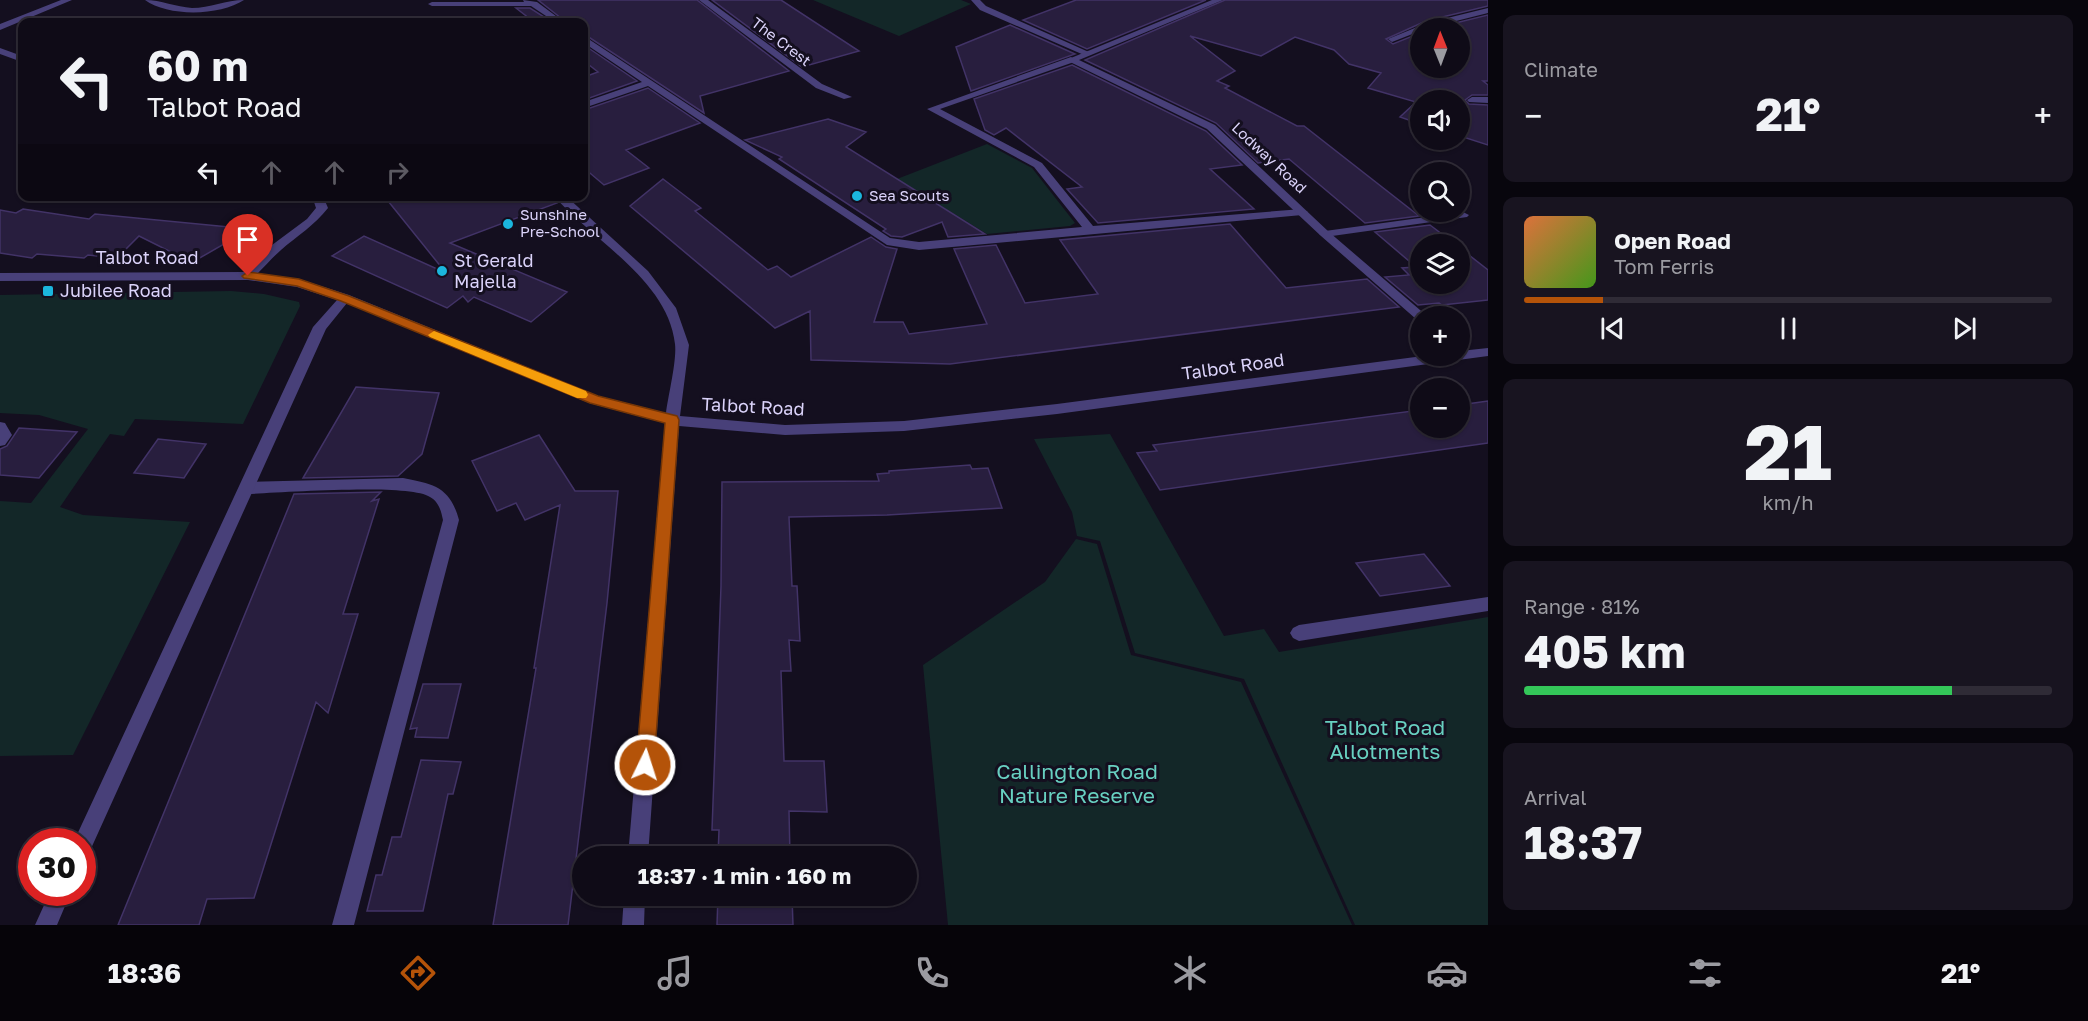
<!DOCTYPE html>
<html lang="en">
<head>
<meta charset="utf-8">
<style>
	body { margin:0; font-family:"Golos Text",sans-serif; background:#181420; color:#f1f3f6; height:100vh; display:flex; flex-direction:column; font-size:22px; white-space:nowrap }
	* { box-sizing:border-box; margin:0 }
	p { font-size:20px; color:#9b9ba1 }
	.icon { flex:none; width:33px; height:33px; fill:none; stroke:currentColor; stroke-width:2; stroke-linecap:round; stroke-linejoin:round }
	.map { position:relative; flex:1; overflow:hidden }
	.details { display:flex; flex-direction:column; gap:15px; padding:15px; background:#08060d; width:600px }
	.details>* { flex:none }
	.top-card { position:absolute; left:18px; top:18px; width:570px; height:183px; border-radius:12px; box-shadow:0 2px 4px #0004,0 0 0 2px #2f2b36; background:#0f0b17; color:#f1f3f6; overflow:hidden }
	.needle { width:39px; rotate:359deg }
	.fabs { position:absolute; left:1410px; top:18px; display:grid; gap:12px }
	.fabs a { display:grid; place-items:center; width:60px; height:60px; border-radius:50%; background:#0f0b17; box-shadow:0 2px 4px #0004,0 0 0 2px #2f2b36; font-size:30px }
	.speed { position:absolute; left:18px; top:828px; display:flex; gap:12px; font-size:30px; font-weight:700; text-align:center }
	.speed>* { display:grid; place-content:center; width:78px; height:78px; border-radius:50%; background:#0f0b17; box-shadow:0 2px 4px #0004,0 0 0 2px #2f2b36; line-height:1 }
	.speed .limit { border:9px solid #d22; background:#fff; color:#111 }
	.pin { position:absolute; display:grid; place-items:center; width:51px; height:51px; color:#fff; margin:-62px -26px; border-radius:50% 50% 50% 0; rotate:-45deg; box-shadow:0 0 6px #0007 }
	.pin .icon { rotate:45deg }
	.me { position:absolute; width:66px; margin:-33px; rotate:4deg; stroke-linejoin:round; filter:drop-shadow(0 0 4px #0008) }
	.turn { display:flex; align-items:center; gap:21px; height:126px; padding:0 30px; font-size:27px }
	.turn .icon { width:78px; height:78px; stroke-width:2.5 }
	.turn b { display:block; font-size:42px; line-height:51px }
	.lanes { display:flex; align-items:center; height:57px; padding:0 30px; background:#0003; justify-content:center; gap:30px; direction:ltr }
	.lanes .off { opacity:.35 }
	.big { font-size:45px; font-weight:700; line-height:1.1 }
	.details .tile { flex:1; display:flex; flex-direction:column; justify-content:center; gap:9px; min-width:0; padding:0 21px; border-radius:12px; background:#181420 }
	.details .dial { align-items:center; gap:0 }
	.dial b { font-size:78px; line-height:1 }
	.song { display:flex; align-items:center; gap:18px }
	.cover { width:72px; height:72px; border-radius:9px; background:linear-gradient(135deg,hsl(20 70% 55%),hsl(100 70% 35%)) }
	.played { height:6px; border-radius:3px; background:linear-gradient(90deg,#b45309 15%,#2f2b36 15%) }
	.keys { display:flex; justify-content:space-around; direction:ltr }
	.heat { display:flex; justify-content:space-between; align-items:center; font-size:33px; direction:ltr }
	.charge { height:9px; border-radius:4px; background:linear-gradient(90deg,#34c759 81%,#2f2b36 0) }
	.trip { position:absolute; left:572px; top:846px; width:345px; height:60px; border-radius:30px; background:#0f0b17; box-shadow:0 2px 4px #0004,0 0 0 2px #2f2b36; font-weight:700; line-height:60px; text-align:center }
	.tabs { display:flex; height:96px; justify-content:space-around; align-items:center; background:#060409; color:#9b9ba1 }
	.tabs .icon { width:42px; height:42px }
	.tabs .selected { color:#b45309 }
	.tabs b { font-size:27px; color:#f1f3f6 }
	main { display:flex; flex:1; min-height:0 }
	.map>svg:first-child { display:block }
	.green { fill:#132728 }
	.building { fill:#281e3e; stroke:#423367; stroke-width:1.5 }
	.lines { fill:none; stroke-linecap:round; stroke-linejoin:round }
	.lane { fill:#484079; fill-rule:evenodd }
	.street { fill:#484079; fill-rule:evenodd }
	.route { fill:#b45309; stroke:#753606; stroke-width:1.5 }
	.slow { fill:#f59e0b }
	.poi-dot { fill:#1bb6dd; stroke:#140f1f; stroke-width:2 }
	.labels { text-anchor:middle; stroke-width:6; stroke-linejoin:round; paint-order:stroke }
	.far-street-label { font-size:15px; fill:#dbd3fa; stroke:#140f1f }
	.far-poi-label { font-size:15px; fill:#dbd3fa; stroke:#140f1f; text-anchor:start }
	.street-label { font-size:18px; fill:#dbd3fa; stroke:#140f1f }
	.poi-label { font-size:18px; fill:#dbd3fa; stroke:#140f1f; text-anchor:start }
	.near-park-label { font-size:21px; fill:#68d0c1; stroke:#140f1f }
</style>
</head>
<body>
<main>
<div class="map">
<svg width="1488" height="925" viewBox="0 0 1488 925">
	<rect width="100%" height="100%" fill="#140f1f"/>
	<path class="green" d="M813 0H961L971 4 899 36Z
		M987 144 1032 168 1075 223 1070 226 987 234 897 179Z
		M231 291 264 294 299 302 300 306 243 424 135 419 124 436 110 434 60 507 83 515 190 522 73 755 0 756V501L31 503 88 429 39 415 0 413V295Z
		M1110 434 1224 636 1264 629 1279 652 1488 617V925H1355L1244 679 1135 653 1100 541 1077 536 1072 512 1034 439Z
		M1076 539 1097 544 1131 655 1241 682 1352 925H948L923 665 1045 582Z"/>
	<path class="building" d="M538 0H697L789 71 700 96 704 113 584 34V22H566Z
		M712 0H781L859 51 802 67Z
		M1076 0H1206L1087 49 1023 20Z
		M1225 0H1488V6L1426 21 1386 39 1393 44 1420 33V68H1460V28H1435L1488 15V81H1483L1488 85V95H1472L1465 100 1469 104 1488 105V145L1460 136V100H1420V124L1400 117 1416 102 1368 88 1381 73 1349 64 1334 50 1295 37 1261 56 1190 36 1235 71 1217 81 1229 86 1225 88 1297 126H1304L1419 216 1365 223 1289 159 1258 163 1216 123 1085 60Z
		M516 8H530L552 22H534Z
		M1010 25 1075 54 971 91 956 47Z
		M584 45 637 81 584 100V77L598 72 584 61Z
		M1072 65 1206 131 1242 165 1210 169 1254 209 1098 223 1067 189 1082 187 1006 128 994 135 985 130 974 99Z
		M648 88 700 123 626 150 649 168 604 185 584 168V110Z
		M828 119 866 132 846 147 985 234 948 237 942 222 902 237 891 236 883 231 886 229 779 159 782 157 745 140Z
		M663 179 701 208 695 211 768 270 777 266 791 277 871 237 886 247 897 249 874 322H903L909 334 987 324 954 249 996 245 1025 303 1098 294 1060 240 1230 224 1286 288 1367 279 1399 307 950 364 811 360 810 311 775 328 630 206Z
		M384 196H552L557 203 450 243 567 292 531 322 474 297 468 302 463 296 447 308 332 256 364 236 446 273Z
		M23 209 89 219 95 214 250 229 198 259 190 256 185 259 139 236 117 258 88 255 84 258 37 254 32 258 0 253V210L16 213Z
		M1430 225 1455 244H1420V284H1460V248L1488 270V300L1442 305 1439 303 1418 305 1385 277 1409 275 1402 268 1416 267 1375 232Z
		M356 387 439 393 422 454 398 476 303 478Z
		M1488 401V443L1160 490 1137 453 1157 451 1153 445 1420 410V428H1460V405Z
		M19 428 77 432 39 478 0 475V449L7 446Z
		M539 435 575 491H618L607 603 568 925H493L536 668H534L560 505 525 520 516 503 497 511 472 461Z
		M158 439 206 444 184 478 134 473Z
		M970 465 972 469 988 468 1002 508 887 515 789 517 792 586H797L800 641 789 640 791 671H781L784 761H824L827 812 789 811 790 856H718L719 830H712L721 586 722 482 879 481 877 474 889 473V471Z
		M381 492 372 501 379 499 343 614H358L328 713 316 702 254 898 207 899 199 925H118L294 494Z
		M1424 554 1450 586 1380 596 1356 563Z
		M423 684H461L448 738 415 737 417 728 410 729Z
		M421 760 461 762 453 794H448L423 911H367L376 875H382L392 837H401Z
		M718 896H792L793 925H717Z"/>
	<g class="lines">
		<path class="lane" d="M523 0 537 2 564 22H555L531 6H432L428 4 432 2H524Z
			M971 0H980L986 6 1091 53 1084 55 980 10Z
			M1488 8V13L1428 28H1420V31L1392 42 1388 39 1427 23Z
			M584 36 890 238 919 242 1082 227 1034 167 927 109 1071 57 1076 60 1074 62 940 109 1042 163 1093 226 1302 209 1308 212 1302 215 919 250 887 245 648 86 584 108V102L642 82 584 43Z
			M1463 212 1469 215 1467 217 1325 237 1319 234 1325 231Z
			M0 422 5 423 12 435 5 445 0 446Z
			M403 478C434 484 450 487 459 520L354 925H332L443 520C441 511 439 502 430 497 408 483 280 493 247 494L242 492 239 488 242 484 247 482Z
			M1488 597V611L1299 641 1293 638 1290 633 1293 628 1299 625Z"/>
		<path class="street" d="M61 0H72L0 30V24Z
			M145 0C161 0 176 7 192 8 210 8 226 0 244 0 220 16 168 17 145 0Z
			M699 0H708L822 84 852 97 844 99 816 88Z
			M1212 0H1223L1079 60 1215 125 1329 232 1427 316H1420V320L1416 319 1321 236 1207 129 1066 60Z
			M0 48 22 56V62L0 54Z
			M1472 97H1488V103L1469 102 1467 100Z
			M312 196H323L328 208C315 225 297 236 281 250 273 257 265 266 257 274L299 279 349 295 598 396 666 413C668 396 677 361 675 344 668 280 593 241 554 196H566L648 271 676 308 689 345 680 416 785 425 904 421 1057 404 1423 356H1460V351L1488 348V356L1057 414 904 431 785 435 679 426 648 856H628L665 423 589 403 347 303 326 329 89 853 82 856V842H74L75 839 313 327 337 300 297 287 248 280 0 281V273L245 272 272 245 307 219 316 208Z
			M50 892H71L57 925H35Z
			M624 896H645L644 925H622Z"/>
	</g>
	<path class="route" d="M248 272 299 279 349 296 598 396 677 416 679 420 654 765 652 771 645 773 639 771 636 765 665 423 590 403 341 301 297 286 244 278 242 276Z"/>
	<path class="slow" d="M434 331 586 391 588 395 586 398H577L430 337 428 335Z"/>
	<g class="poi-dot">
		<circle cx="857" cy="196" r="6"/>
		<circle cx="508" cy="224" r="6"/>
		<circle cx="442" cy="271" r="6"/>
		<rect x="42" y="285" width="12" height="12" rx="3"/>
	</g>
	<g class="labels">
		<g class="far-street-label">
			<text transform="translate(781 42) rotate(37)" y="5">The Crest</text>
			<text transform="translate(1269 158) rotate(43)" y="5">Lodway Road</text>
		</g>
		<g class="far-poi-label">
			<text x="869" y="201">Sea Scouts</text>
			<text x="520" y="220">Sunshine<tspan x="520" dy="17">Pre-School</tspan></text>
		</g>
		<g class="street-label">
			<text x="147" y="264">Talbot Road</text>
			<text transform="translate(1233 367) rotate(-8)" y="6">Talbot Road</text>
			<text transform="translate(753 407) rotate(3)" y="6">Talbot Road</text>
		</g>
		<g class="poi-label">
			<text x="454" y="267">St Gerald<tspan x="454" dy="21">Majella</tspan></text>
			<text x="60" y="297">Jubilee Road</text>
		</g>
		<g class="near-park-label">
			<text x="1385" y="735">Talbot Road<tspan x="1385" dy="24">Allotments</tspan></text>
			<text x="1077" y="779">Callington Road<tspan x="1077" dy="24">Nature Reserve</tspan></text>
		</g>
	</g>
</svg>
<div class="fabs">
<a><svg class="needle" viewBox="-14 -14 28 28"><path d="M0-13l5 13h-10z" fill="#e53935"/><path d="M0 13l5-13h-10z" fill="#9b9ba1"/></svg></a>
<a><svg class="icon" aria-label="sound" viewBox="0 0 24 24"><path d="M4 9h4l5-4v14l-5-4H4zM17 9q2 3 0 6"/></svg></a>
<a><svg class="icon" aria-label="search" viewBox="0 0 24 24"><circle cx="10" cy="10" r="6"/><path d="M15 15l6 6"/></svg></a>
<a><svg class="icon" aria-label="layers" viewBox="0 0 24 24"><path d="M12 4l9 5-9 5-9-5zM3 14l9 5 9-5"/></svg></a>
<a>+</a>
<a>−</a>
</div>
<div class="speed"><div class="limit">30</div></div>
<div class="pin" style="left:248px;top:276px;background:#d93025"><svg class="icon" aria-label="arrive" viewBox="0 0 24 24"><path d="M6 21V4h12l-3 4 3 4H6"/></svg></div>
<svg class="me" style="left:645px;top:765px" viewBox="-20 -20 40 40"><circle r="17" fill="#b45309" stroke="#fff" stroke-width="3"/><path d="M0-11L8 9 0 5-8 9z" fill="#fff"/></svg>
<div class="trip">18:37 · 1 min · 160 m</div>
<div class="top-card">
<div class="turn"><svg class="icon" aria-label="left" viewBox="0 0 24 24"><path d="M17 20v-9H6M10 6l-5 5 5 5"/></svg><div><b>60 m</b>Talbot Road</div></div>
<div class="lanes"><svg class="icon" aria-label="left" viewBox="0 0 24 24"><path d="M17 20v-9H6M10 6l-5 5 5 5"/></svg><svg class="icon off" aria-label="ahead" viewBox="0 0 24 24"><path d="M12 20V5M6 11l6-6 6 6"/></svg><svg class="icon off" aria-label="ahead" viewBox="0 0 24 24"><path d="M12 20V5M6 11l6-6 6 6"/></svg><svg class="icon off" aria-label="right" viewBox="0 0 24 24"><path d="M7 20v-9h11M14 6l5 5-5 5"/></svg></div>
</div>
</div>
<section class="details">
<div class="tile"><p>Climate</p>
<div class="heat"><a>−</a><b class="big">21°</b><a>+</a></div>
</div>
<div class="tile">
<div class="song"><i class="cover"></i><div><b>Open Road</b><p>Tom Ferris</p></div></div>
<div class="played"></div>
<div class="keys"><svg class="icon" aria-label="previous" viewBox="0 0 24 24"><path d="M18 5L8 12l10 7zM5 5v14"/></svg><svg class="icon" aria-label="pause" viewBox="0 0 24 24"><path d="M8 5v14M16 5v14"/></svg><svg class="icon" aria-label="next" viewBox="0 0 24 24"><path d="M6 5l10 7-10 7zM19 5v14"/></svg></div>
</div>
<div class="tile dial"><b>21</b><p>km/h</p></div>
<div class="tile"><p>Range · 81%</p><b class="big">405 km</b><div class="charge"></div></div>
<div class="tile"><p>Arrival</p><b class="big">18:37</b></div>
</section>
</main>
<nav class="tabs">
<b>18:36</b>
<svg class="icon selected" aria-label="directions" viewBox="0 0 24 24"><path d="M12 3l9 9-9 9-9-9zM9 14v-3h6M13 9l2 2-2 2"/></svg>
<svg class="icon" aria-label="music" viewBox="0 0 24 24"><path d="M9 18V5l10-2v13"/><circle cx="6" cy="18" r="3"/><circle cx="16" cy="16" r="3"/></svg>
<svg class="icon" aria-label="phone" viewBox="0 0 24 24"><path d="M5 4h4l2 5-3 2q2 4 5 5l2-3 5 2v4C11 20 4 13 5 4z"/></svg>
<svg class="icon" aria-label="climate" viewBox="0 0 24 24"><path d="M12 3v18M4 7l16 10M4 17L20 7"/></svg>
<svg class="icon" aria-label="car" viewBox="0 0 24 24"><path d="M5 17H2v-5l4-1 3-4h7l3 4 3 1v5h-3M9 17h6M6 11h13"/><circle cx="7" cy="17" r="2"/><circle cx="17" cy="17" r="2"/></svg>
<svg class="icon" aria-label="filters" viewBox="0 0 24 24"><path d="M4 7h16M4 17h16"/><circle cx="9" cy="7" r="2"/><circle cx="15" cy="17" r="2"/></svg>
<b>21°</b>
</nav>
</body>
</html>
